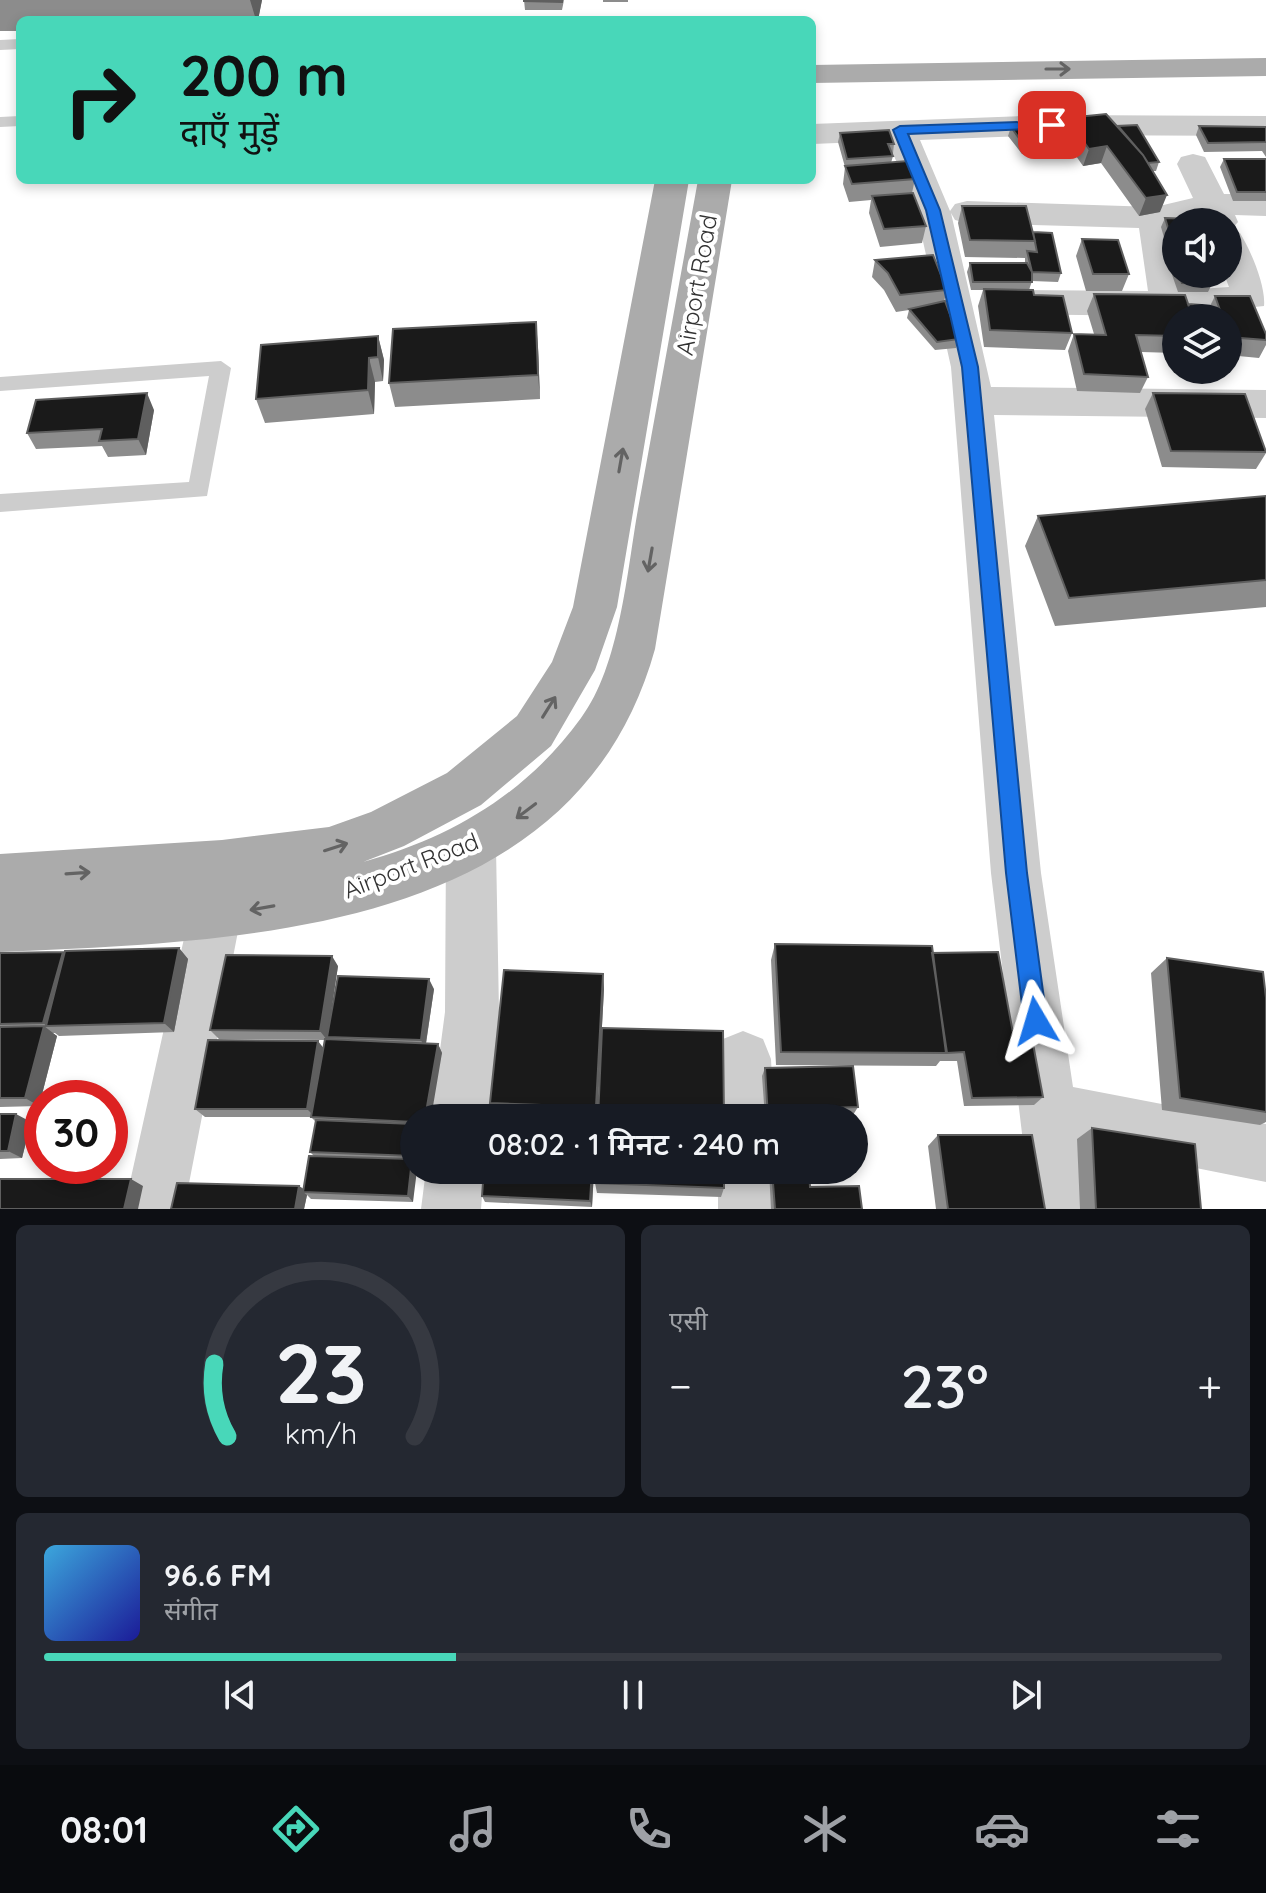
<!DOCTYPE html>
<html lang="hi">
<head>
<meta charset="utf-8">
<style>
	body { margin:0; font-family:Quicksand,"Noto Sans Devanagari",sans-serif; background:#242831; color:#f1f3f6; height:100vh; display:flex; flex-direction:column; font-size:30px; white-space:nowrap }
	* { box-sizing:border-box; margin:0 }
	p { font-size:26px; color:#9ea1a6 }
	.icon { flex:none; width:44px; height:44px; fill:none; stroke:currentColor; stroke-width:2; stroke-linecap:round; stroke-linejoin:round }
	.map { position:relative; height:1209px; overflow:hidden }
	.sheet { display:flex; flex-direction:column; gap:16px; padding:16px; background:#0d0f14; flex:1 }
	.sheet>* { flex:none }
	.banner { position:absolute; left:16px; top:16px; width:800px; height:168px; border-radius:12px; box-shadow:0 4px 12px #0003; background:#48d7b9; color:#111; overflow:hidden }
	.fabs { position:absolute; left:1162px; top:208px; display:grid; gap:16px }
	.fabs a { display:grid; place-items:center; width:80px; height:80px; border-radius:50%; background:#171b24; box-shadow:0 4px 12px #0003; font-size:40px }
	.speed { position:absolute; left:24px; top:1080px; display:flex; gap:16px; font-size:40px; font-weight:700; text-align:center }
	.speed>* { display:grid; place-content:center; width:104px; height:104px; border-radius:50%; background:#171b24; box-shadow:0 4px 12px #0003; line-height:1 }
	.speed .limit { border:12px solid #d22; background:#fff; color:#111 }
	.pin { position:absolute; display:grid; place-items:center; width:68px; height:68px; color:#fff; margin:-34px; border-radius:16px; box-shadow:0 4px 12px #0006 }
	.me { position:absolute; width:88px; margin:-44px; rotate:353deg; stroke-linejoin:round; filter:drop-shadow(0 0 6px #0008) }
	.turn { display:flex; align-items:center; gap:28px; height:168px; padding:0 32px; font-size:36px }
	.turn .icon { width:104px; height:104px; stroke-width:2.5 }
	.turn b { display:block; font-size:56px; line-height:68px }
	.big { font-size:60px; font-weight:600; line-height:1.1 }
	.sheet .widget { flex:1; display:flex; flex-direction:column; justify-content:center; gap:12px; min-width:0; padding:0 28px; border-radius:12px; background:#242831 }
	.sheet .dial { align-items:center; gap:0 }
	.dial svg { height:208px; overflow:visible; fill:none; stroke:#363941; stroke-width:7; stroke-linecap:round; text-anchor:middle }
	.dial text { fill:#f1f3f6; stroke:none }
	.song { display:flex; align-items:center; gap:24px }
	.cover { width:96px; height:96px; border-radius:12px; background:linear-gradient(135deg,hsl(200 70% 55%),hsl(240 70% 35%)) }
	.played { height:8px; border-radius:4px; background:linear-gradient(90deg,#48d7b9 35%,#363941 35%) }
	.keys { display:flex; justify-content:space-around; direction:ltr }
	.heat { display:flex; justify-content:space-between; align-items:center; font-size:44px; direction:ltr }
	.sheet .tiles { flex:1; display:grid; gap:16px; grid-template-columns:1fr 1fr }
	.widget:last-child { grid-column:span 2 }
	.trip { position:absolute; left:400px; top:1104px; width:468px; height:80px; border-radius:40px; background:#171b24; box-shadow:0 4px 12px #0003; font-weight:600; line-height:80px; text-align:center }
	.tabs { display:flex; height:128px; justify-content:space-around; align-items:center; background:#090b0e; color:#9ea1a6 }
	.tabs .icon { width:56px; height:56px }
	.tabs .selected { color:#48d7b9 }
	.tabs b { font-size:36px; color:#f1f3f6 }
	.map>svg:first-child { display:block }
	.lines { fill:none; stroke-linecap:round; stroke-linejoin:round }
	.service { fill:#cdcdcd; fill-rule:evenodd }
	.minor { fill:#cdcdcd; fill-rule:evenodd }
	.primary { fill:#ababab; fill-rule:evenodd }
	.wall { fill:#8c8c8c }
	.shaded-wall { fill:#5f5f5f }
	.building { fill:#1a1a1a; stroke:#5f5f5f; stroke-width:2 }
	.oneway { stroke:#636363 }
	.route { fill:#1a73e8; stroke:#114b97; stroke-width:2 }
	.labels { text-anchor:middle; stroke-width:8; stroke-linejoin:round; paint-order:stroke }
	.street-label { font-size:24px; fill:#333; stroke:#fff }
</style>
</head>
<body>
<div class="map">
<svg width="1266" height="1209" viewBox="0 0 1266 1209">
	<rect width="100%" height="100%" fill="#fff"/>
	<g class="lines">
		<path class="service" d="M20 39V49L0 50V40Z
			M20 116V126L0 127V117Z
			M221 361 231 368 207 496 0 512V494L189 482 209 376 0 391V377Z"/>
		<path class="minor" d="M1052 115 1266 116V136L1052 135 920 140 950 211 955 204 967 201 1155 207 1193 198 1177 164 1181 157 1193 154 1205 157 1224 194H1266V216L1235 215 1238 222 1231 230 1240 233C1251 251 1266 286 1264 306L1168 316 1005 314 992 311 987 302 992 293 1005 290 1148 291 1139 228 967 223 955 220 951 213 991 387 1266 390V418L994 415 1041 873 1073 1087 1266 1124V1182L1081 1145 1091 1209H1031L991 873 951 367 916 210 888 141 812 144V124ZM1202 217 1204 222H1228V274H1224L1229 287 1184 290 1181 274H1176L1173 224Z
			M471 825 489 831 496 848 499 1012 489 1118H431L445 1012 446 848 453 831Z
			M215 891 233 898 241 916 184 1209H124L189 916 197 898Z
			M743 1031 763 1039 771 1059 774 1118H716L715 1059 723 1039Z
			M426 1170H484L481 1209H421Z
			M718 1170H776L778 1209H718Z"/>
		<path class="primary" d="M1266 58V76L812 83V65Z
			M655 180H689L617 607 595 670 551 746 481 805 404 846 363 862C451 838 527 793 581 718 620 666 627 571 638 509 658 399 678 290 698 180H732L655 649C576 935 243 941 0 952V854L222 840 329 827 371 812 447 773 517 716 552 662 573 607Z"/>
	</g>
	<path class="wall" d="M0 0H262L258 20H20V31H0Z
		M524 0H564L562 10H525Z
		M603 0H628V2H603Z
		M1067 118 1118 127 1159 162 1156 171H1153L1160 212 1139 216 1101 163 1083 166 1067 143 1065 147 1022 154 1008 136 1011 127 1063 131Z
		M1199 126 1266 127V157L1262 151 1204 152 1196 135Z
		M840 133 894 144 893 153H891L893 156 891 163 915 179 912 193 926 226 922 243 880 247 869 213 871 200 849 202 843 184 845 167 838 142Z
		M1224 159H1266V201H1233L1220 167Z
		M962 206 1033 232 1061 273 1058 282 1032 281 1029 290 1072 333 1065 350 984 347 978 306 983 290H971L967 272 970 263H1025V258L965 257 958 223Z
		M1165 218 1176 222V274H1209L1212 284 1208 292H1178L1169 266 1171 262 1161 227Z
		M1082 239 1129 274 1122 291H1086L1076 256Z
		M875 260 947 290 944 301 959 339 956 348 935 350 907 318 909 310 896 312 884 290 872 277Z
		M1094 294 1188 304 1203 312H1207L1215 296 1266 334V345L1259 358 1228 355V318H1176V353L1141 352 1148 377 1140 393 1077 391 1068 351 1074 334H1094L1087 311Z
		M378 336 384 360 383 381 375 382 374 414 265 423 256 399Z
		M538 347 540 399 395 407 389 383Z
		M1153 393 1266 451V453L1256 469 1162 467 1145 409Z
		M154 410 146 455 108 457 102 446 36 449 27 433Z
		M1266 496V607L1055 626 1025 546 1038 516Z
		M775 944 933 953 1013 1033 1043 1097 1034 1105 964 1106 957 1061H940L936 1066 776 1065 771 960Z
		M179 948 188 959 174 1032 59 1036 55 1033H52L57 1036 39 1106 0 1107V953L64 954Z
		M1167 958 1266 998V1122L1260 1125 1162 1110 1151 973Z
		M338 966 329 1024 434 989 426 1044H438L442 1053 414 1118 413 1202 311 1199 307 1195 304 1209H171L299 1186 304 1189 314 1156 310 1152 316 1122 311 1117H205L195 1109 323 1048 325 1040 219 1039 210 1030Z
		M603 974 604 989 597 1118H490L492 1110 490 1103Z
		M765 1068 858 1107 853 1115 804 1116V1118H765L762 1076Z
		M0 1114 31 1122 22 1158 0 1159Z
		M1092 1128 1201 1209H1080L1077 1139Z
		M938 1135 1045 1209H936L928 1146Z
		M594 1170 592 1207 485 1202 482 1196Z
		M769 1170H809L810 1187 862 1209H771Z
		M595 1183 724 1188 721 1197 597 1193Z"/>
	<path class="shaded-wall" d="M250 0H262L258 20H256Z
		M1068 138 1065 147 1022 154 1024 145Z
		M1107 146 1101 163 1083 166 1089 149Z
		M1167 195 1160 212 1139 216 1146 198Z
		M536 322 538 347 540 399 538 375Z
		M378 336 384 360 383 381 378 357Z
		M369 358 375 382 374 414 368 390Z
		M147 393 154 410 146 455 138 439Z
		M179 948 188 959 174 1032 164 1023Z
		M63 952 75 963 47 1026 43 1023Z
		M332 956 338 966 327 1040 320 1031Z
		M603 974 604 989 597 1118 596 1107Z
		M429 979 434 989 425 1049 421 1040Z
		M44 1026 57 1036 39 1106 25 1098Z
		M318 1041 325 1050 315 1117 307 1109Z
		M438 1044 442 1053 431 1118H425Z
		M16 1114 31 1122 22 1158 8 1151Z
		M412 1159 414 1161V1170H417L413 1202 408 1196Z
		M592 1170H594L592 1207 590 1201Z
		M131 1179 143 1186 138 1209H124Z
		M299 1186 307 1192H303L307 1195 304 1209H295Z"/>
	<path class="building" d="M524 0H562V2L524 1Z
		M1106 114 1143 155 1167 195 1146 198 1107 146 1089 149 1067 118Z
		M1054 120 1068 138 1024 145 1011 127Z
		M1137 125 1159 162 1148 163 1143 155 1118 126Z
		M1199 126 1266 127V142L1208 143Z
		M889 130 894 144H888L893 156 847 159 840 133Z
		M1224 159H1266V192H1237Z
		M908 161 915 179 852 184 845 166Z
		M913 193 926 226 884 229 872 196Z
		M962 206H1026L1035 241 970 240Z
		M1165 218 1192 219 1193 222H1176V254Z
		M1033 232 1052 233 1061 273 1032 272 1027 251 1037 252Z
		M1082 239 1118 240 1129 274H1093Z
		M933 255 947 290 900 295 888 273 875 260Z
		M970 263H1027L1032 272V282H973Z
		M1179 274H1209L1212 284 1182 283Z
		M984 289 1033 290 1034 295 1063 296 1072 333 990 330Z
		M1094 294 1185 295 1193 318H1176V336L1136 335 1148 377 1084 374 1074 334 1106 335Z
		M1215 296H1250L1266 334V340L1228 337V318H1202L1200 312 1221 313Z
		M945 301 959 339 937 342 909 309Z
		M1188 304 1201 305 1203 312H1200L1197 318H1193Z
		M536 322 538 375 389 383 393 329Z
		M378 336V357L369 358 368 390 256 399 261 345Z
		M147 393 138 439 99 441 102 429 27 433 36 400Z
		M1153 393 1245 394 1266 452 1171 451Z
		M1266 496V580L1069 598 1038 516Z
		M775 944 932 946 946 1053 781 1052Z
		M179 948 164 1023 46 1026 65 951Z
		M63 952 43 1023 0 1024V953Z
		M998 952 1013 1033H1031L1043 1097 972 1098 964 1052 947 1053 932 953Z
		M226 955 332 956 320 1031 210 1030Z
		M1167 958 1263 972 1266 998V1112L1180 1098Z
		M504 970 603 974 596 1107 490 1103Z
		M338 976 429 979 421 1040 327 1037Z
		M44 1026 25 1098H0V1027Z
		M602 1028 723 1031 724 1118H598Z
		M325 1039 438 1044 425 1118H414V1122L311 1117Z
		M208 1040 318 1041 307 1109H195Z
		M853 1066 858 1107 803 1109 804 1118H768L765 1068Z
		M491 1110 595 1115V1118H490Z
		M0 1114H16L8 1151H0Z
		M316 1120 414 1124V1156L310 1152Z
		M1092 1128 1195 1144 1201 1209H1096Z
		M938 1135H1032L1045 1209H948Z
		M309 1156 412 1159 408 1196 303 1192Z
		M484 1170H592L590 1201 482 1196Z
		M596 1170H724V1188L595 1183Z
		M772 1170H809L810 1187 859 1186 862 1209H775Z
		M0 1179H131L124 1209H0Z
		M177 1183 299 1186 295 1209H171Z"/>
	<defs><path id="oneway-shaft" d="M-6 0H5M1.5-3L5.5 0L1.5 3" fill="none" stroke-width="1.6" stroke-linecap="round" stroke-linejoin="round" transform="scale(2)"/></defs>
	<g class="oneway">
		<use href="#oneway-shaft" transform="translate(1058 69)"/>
		<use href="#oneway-shaft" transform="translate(621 460) rotate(-80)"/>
		<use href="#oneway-shaft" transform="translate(650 560) rotate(100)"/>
		<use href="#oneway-shaft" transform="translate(549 707) rotate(-58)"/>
		<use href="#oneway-shaft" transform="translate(526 811) rotate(143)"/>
		<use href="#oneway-shaft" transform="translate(336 847) rotate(-18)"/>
		<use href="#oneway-shaft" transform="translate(78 873) rotate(-4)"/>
		<use href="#oneway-shaft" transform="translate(262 908) rotate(170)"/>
	</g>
	<path class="route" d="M1052 121 1056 122V128L908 134 940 210 978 367 1027 873 1047 1021 1044 1029 1036 1032 1028 1029 1024 1021 1006 873 962 367 926 210 893 130 900 126Z"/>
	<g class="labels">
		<g class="street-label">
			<text transform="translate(697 285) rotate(-80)" y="8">Airport Road</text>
			<text transform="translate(411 866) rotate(-21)" y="8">Airport Road</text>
		</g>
	</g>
</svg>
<div class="fabs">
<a><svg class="icon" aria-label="sound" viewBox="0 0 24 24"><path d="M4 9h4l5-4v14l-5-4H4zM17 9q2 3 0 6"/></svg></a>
<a><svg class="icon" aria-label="layers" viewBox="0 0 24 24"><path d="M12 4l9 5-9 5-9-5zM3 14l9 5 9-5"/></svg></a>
</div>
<div class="speed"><div class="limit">30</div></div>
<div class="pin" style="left:1052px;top:125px;background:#d93025"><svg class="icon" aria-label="arrive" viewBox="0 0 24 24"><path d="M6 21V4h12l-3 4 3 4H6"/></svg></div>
<svg class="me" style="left:1036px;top:1021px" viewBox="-20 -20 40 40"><path d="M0-17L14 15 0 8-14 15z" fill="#1a73e8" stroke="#fff" stroke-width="4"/></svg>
<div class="trip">08:02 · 1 मिनट · 240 m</div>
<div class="banner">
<div class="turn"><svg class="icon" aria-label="right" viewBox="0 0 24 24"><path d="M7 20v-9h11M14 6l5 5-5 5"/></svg><div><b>200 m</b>दाएँ मुड़ें</div></div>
</div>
</div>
<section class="sheet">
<div class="tiles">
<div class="widget dial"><svg viewBox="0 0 100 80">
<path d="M14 69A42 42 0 1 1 86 69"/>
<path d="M14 69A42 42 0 0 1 9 41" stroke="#48d7b9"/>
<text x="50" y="56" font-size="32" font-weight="700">23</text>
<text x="50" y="72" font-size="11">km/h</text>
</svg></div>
<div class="widget"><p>एसी</p>
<div class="heat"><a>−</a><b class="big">23°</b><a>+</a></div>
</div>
<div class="widget">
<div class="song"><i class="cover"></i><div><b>96.6 FM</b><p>संगीत</p></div></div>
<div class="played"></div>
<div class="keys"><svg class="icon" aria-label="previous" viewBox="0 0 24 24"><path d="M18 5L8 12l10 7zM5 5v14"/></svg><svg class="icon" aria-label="pause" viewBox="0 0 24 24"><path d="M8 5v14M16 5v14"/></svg><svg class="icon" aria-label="next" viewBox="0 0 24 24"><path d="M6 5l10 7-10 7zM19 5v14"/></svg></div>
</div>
</div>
</section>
<nav class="tabs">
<b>08:01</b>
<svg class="icon selected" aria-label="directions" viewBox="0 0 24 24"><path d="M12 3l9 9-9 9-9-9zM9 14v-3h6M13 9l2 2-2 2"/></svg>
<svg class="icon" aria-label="music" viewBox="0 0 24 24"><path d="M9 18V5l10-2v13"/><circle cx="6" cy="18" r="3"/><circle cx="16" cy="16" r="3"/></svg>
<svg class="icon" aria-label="phone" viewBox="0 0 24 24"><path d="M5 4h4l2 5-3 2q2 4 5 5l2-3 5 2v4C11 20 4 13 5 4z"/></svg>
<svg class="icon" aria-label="climate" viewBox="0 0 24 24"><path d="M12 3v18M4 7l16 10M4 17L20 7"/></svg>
<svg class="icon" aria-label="car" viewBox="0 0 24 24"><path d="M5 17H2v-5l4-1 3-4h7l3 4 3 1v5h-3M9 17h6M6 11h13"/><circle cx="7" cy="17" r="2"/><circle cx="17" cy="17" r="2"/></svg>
<svg class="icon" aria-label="filters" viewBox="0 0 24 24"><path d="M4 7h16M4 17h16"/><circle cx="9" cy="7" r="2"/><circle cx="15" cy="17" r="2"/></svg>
</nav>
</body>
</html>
